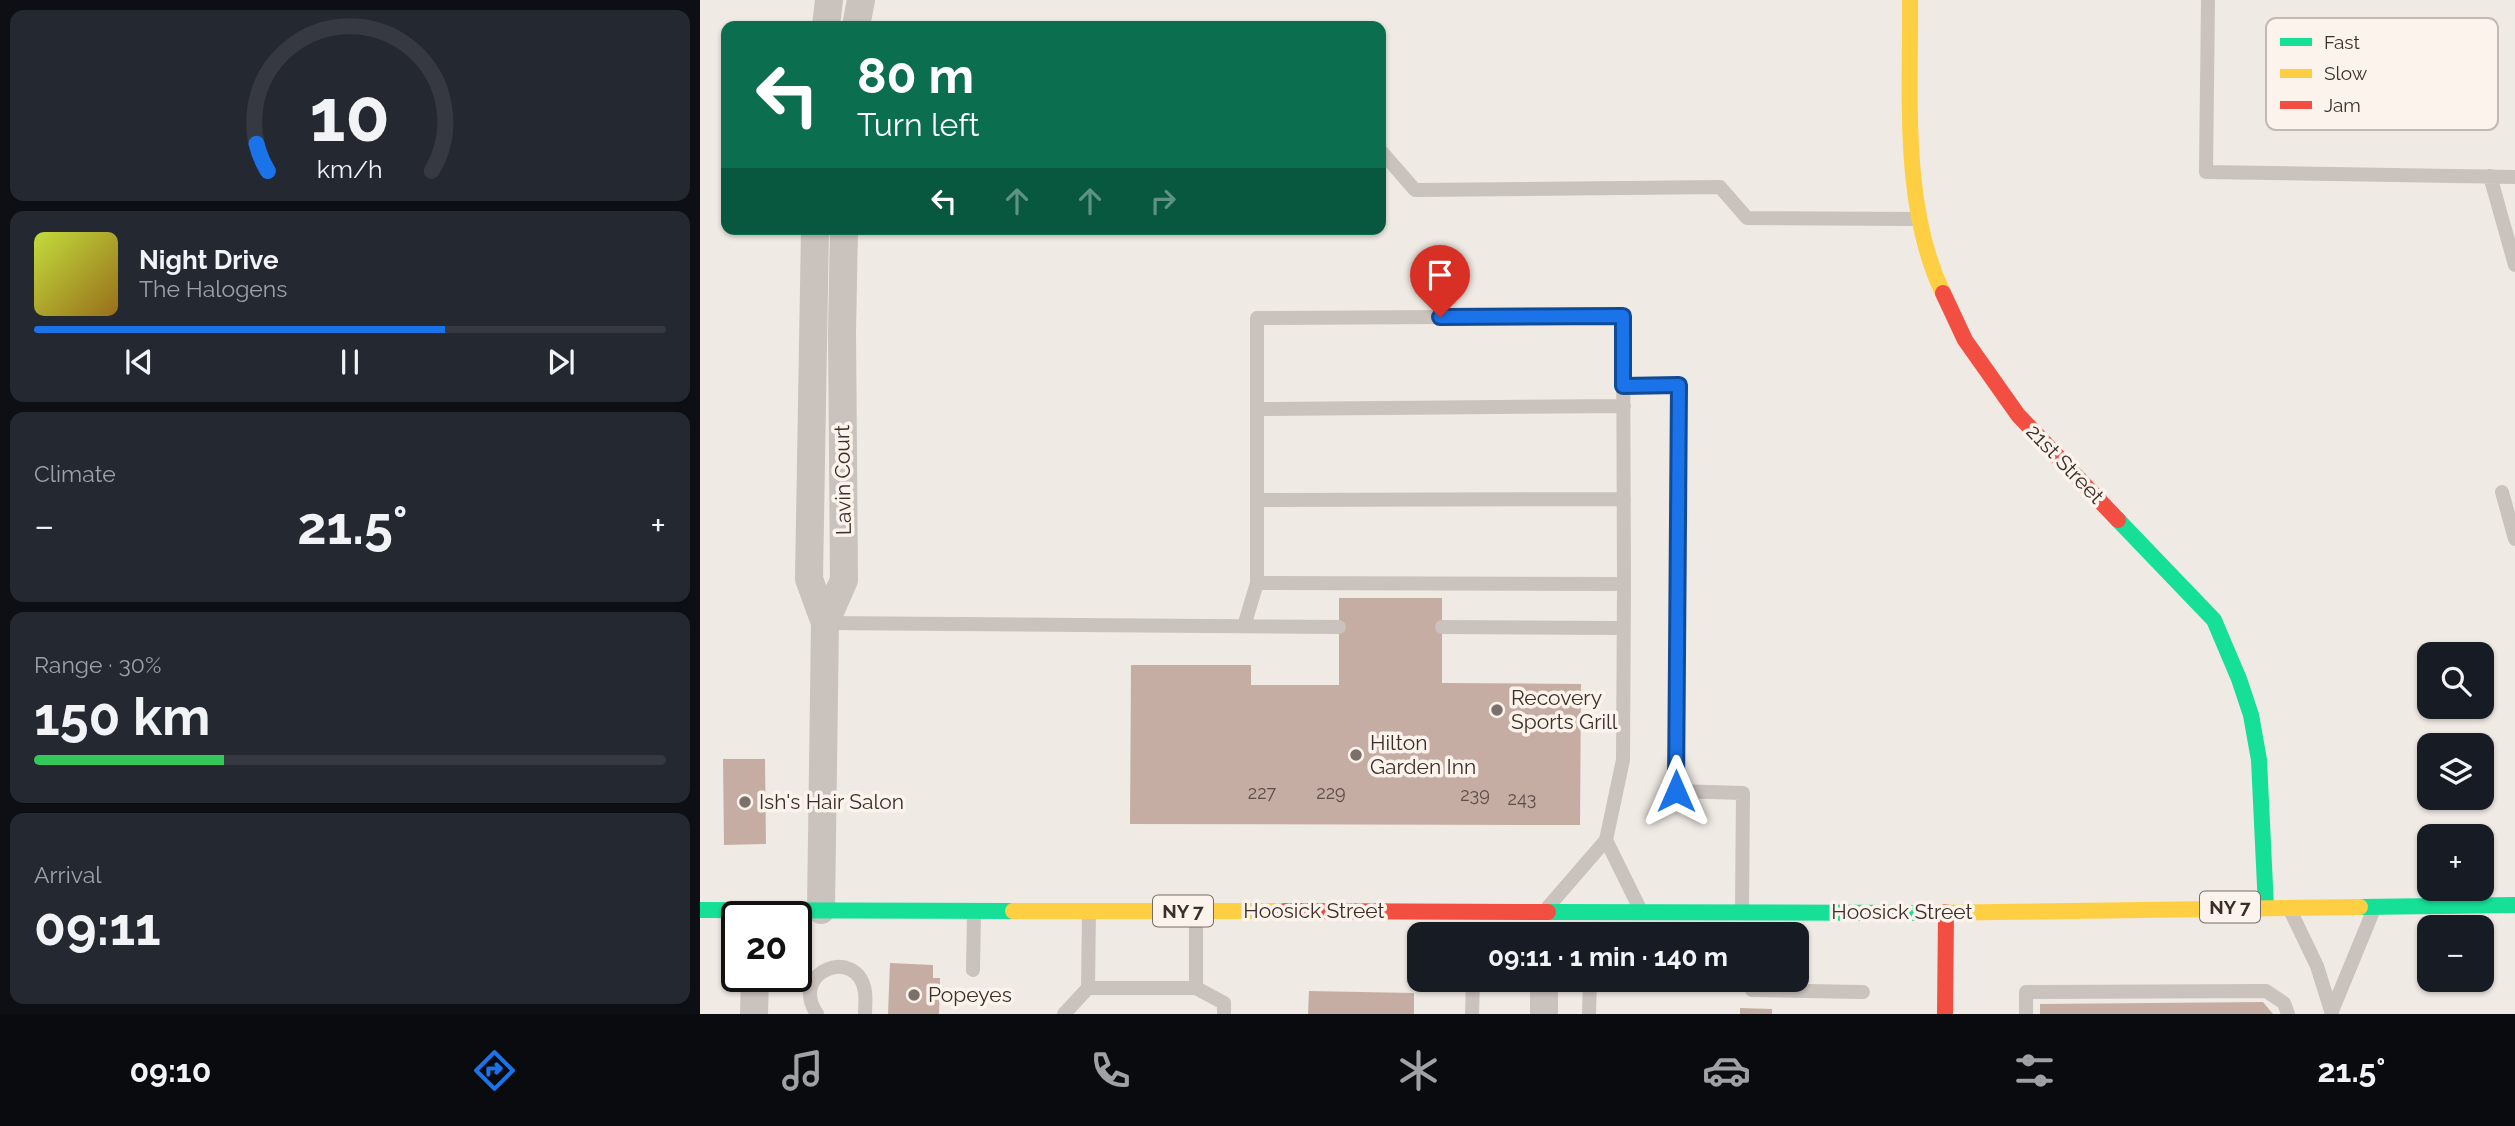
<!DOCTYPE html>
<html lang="en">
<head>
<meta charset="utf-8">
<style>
	body { margin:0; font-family:Raleway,sans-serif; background:#242831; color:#f1f3f6; height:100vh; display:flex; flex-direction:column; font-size:26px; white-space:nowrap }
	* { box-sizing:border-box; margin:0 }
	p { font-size:23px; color:#9ea1a6 }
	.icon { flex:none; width:38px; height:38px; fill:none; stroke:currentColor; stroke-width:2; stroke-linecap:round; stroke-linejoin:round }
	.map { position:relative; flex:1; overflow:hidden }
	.sheet { display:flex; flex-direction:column; gap:10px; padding:10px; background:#0d0f14; width:700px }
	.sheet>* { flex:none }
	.hud { position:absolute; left:21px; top:21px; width:665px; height:214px; border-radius:14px; box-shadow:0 2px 5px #0004; background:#0b6e4f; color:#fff; overflow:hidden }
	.tools { position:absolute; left:1717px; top:642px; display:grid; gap:14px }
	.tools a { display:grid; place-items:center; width:77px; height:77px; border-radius:14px; background:#171b24; box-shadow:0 2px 5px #0004; font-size:35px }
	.speed { position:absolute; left:21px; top:901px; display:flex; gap:14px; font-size:35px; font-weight:700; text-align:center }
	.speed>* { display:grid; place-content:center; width:91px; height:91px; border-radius:50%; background:#171b24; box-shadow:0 2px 5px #0004; line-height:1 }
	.speed .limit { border:4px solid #111; border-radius:10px; background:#fff; color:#111 }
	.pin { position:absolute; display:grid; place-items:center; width:60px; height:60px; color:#fff; margin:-72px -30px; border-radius:50% 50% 50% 0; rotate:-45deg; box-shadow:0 0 7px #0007 }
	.pin .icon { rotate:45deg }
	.me { position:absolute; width:77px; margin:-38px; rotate:0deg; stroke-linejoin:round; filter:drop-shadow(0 0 5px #0008) }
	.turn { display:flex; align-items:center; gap:24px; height:147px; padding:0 21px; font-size:32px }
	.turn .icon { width:91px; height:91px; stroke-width:2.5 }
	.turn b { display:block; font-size:49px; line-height:60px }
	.lanes { display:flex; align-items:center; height:66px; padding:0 21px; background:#0003; justify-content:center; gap:35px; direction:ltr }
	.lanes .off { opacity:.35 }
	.big { font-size:52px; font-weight:700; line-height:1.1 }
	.sheet .tile { flex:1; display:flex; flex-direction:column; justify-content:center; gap:10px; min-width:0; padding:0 24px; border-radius:14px; background:#242831 }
	.sheet .dial { align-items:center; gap:0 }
	.dial svg { height:182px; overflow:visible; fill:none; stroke:#363941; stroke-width:7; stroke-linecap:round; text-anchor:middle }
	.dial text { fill:#f1f3f6; stroke:none }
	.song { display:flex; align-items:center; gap:21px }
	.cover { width:84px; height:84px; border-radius:10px; background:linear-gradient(135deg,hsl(70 70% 55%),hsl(40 70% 35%)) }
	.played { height:7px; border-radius:4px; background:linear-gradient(90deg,#1a73e8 65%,#363941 65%) }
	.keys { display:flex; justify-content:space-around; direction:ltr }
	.heat { display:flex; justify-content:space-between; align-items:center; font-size:38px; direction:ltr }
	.charge { height:10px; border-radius:5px; background:linear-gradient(90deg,#34c759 30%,#363941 0) }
	.trip { position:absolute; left:707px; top:922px; width:402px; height:70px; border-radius:14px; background:#171b24; box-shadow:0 2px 5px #0004; font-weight:700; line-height:70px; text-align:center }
	.tab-bar { display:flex; height:112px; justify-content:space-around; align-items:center; background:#090b0e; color:#9ea1a6 }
	.tab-bar .icon { width:49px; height:49px }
	.tab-bar .on { color:#1a73e8 }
	.tab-bar b { font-size:32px; color:#f1f3f6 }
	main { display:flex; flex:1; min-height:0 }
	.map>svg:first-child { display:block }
	.building { fill:#c6ada4 }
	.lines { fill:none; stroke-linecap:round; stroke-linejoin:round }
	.lane { stroke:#cac2bc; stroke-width:14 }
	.street { stroke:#cac2bc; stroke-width:28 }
	.fast { stroke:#16e098; stroke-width:16 }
	.slow { stroke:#ffcf43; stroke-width:16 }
	.jam { stroke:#f24e42; stroke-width:16 }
	.route-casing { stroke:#114b97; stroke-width:18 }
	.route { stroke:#1a73e8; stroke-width:12 }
	.poi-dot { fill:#7b706a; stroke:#fcf4ec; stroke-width:2.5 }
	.labels { text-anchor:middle; stroke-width:7; stroke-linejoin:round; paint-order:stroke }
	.number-label { font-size:18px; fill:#5e4e48 }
	.shield { fill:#fcf4ec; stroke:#766a64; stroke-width:2 }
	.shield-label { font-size:19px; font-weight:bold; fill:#3c2f29 }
	.street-label { font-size:21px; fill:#3c2f29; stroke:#fcf4ec }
	.poi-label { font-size:21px; fill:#3c2f29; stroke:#fcf4ec; text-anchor:start }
	.key { fill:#fcf4ec; stroke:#c2b9b2; stroke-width:2 }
	.key-label { font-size:19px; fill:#3c2f29 }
</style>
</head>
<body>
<main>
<section class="sheet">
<div class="tile dial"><svg viewBox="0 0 100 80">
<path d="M14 69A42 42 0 1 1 86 69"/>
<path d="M14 69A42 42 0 0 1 9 57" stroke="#1a73e8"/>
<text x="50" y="56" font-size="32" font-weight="700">10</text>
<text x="50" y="72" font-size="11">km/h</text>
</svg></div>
<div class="tile">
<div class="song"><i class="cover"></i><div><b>Night Drive</b><p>The Halogens</p></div></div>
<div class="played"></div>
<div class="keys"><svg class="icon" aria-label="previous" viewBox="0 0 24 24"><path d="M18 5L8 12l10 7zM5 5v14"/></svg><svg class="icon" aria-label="pause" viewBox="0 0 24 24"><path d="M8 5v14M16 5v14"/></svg><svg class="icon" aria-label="next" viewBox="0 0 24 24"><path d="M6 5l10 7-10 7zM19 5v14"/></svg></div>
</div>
<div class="tile"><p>Climate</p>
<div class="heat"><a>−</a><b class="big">21.5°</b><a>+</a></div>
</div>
<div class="tile"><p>Range · 30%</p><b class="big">150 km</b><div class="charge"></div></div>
<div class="tile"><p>Arrival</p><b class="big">09:11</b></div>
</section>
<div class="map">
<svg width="1815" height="1014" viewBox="0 0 1815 1014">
	<rect width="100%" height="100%" fill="#f0eae4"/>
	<path class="building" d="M639 598H742V683L881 684 880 825 430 824 431 665H551V685H639Z
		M23 759H65L66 844 24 845Z
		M190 963 233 965V978H240L239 1014H188Z
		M609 991 714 993V1014H608Z
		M1563 1002 1573 1014H1340V1004Z
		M1040 1008 1072 1009V1014H1040Z"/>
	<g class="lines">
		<path class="lane" d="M1508 0 1506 172 1815 177
			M681 151 715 190 1020 187 1047 218 1218 219
			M1790 176 1815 265
			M924 386 979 385 976 791 1043 793 1042 911
			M557 409 924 406
			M1802 492 1815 539
			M557 500 924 499
			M557 583V318L923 316 924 584
			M125 623 639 627
			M544 626 557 583 924 584 923 760 906 840 848 907
			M742 627 924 628
			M906 840 941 911
			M1591 912 1617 966 1632 1014
			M496 914V988L524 1003V1014
			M273 970 274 912
			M1052 980V990L1163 992
			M388 988H496
			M1632 1011 1674 909
			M117 1014C88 971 158 945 165 992 166 999 165 1007 165 1014
			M364 1014 388 988 389 912
			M772 1014 773 980
			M889 1014 890 980
			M1326 1014V992L1566 991 1584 1003 1588 1014"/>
		<path class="street" d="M126 26 129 0
			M156 26 161 0
			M115 229 109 579 125 623 121 910
			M125 623 144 580 142 333 144 229
			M54 1014 55 976
			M844 1014V980"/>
		<path class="fast" d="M1418 520 1514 620 1539 679 1551 715 1559 760 1566 907
			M1660 907 1815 905
			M0 910 313 911
			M848 912 1229 913"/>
		<path class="slow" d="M1210 0C1211 94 1201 206 1243 293
			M313 911H585
			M1229 913 1660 907"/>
		<path class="jam" d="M1243 293 1265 340 1318 415 1418 520
			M585 911 848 912
			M1245 1014 1246 912"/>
	</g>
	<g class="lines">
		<defs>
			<path id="route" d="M740 317 923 316V386L979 385 976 791"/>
		</defs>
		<use href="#route" class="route-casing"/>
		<use href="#route" class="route"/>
	</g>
	<g class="poi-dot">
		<circle cx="797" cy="710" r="7"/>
		<circle cx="656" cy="755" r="7"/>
		<circle cx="45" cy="802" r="7"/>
		<circle cx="214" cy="995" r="7"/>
	</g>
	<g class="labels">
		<g class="number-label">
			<text x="562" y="799">227</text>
			<text x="631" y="799">229</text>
			<text x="775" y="801">239</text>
			<text x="822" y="805">243</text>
		</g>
		<g class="shield">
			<rect x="1500" y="891.5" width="60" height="31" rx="5"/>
			<rect x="453" y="895.5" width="60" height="31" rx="5"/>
		</g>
		<g class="shield-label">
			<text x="1530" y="914">NY 7</text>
			<text x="483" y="918">NY 7</text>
		</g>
		<g class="street-label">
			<text transform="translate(1365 464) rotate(46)" y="7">21st Street</text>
			<text transform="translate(143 480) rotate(-91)" y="7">Lavin Court</text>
			<text x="614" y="918">Hoosick Street</text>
			<text x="1202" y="919">Hoosick Street</text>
		</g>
		<g class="poi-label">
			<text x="811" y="705">Recovery<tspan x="811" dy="24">Sports Grill</tspan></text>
			<text x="670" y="750">Hilton<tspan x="670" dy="24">Garden Inn</tspan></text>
			<text x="59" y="809">Ish's Hair Salon</text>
			<text x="228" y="1002">Popeyes</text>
		</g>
	</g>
	<rect x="1566" y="18" width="232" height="112" rx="10" class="key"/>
	<rect x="1580" y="38" width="32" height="8" fill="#16e098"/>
	<rect x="1580" y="69" width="32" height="9" fill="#ffcf43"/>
	<rect x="1580" y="101" width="32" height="8" fill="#f24e42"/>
	<g class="key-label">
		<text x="1624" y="49">Fast</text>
		<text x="1624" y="80">Slow</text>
		<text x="1624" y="112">Jam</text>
	</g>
</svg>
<div class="tools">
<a><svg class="icon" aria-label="search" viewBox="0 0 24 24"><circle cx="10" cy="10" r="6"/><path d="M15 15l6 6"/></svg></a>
<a><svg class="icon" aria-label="layers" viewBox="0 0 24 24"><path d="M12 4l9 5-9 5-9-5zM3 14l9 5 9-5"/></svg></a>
<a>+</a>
<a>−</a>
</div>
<div class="speed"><div class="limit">20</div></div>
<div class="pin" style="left:740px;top:317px;background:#d93025"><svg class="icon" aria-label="arrive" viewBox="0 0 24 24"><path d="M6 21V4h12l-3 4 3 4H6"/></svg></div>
<svg class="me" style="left:976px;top:791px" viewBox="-20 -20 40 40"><path d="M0-17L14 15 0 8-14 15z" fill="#1a73e8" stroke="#fff" stroke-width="4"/></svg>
<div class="trip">09:11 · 1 min · 140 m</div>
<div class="hud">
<div class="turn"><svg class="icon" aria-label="left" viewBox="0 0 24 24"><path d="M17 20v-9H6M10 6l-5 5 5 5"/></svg><div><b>80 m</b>Turn left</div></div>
<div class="lanes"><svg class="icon" aria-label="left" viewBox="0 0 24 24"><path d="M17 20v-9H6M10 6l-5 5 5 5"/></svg><svg class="icon off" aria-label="ahead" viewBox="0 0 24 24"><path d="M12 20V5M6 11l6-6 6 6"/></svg><svg class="icon off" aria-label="ahead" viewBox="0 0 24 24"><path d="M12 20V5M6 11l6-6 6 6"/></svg><svg class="icon off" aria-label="right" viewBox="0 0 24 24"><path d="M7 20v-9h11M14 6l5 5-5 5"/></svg></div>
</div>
</div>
</main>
<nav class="tab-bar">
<b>09:10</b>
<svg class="icon on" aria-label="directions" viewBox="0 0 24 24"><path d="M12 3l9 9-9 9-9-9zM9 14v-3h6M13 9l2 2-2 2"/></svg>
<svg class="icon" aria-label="music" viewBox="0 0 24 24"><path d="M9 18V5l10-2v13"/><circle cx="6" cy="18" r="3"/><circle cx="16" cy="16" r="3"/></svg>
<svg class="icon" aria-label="phone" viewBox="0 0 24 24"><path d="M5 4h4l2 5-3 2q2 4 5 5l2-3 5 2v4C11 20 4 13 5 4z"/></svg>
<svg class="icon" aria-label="climate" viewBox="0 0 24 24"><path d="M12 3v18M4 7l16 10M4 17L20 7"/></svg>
<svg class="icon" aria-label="car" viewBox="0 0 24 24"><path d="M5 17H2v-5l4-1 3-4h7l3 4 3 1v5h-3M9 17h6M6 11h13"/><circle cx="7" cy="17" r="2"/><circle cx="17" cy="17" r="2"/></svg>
<svg class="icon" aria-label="filters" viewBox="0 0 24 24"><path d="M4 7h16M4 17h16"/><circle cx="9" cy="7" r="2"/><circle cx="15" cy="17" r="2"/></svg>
<b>21.5°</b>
</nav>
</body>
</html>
